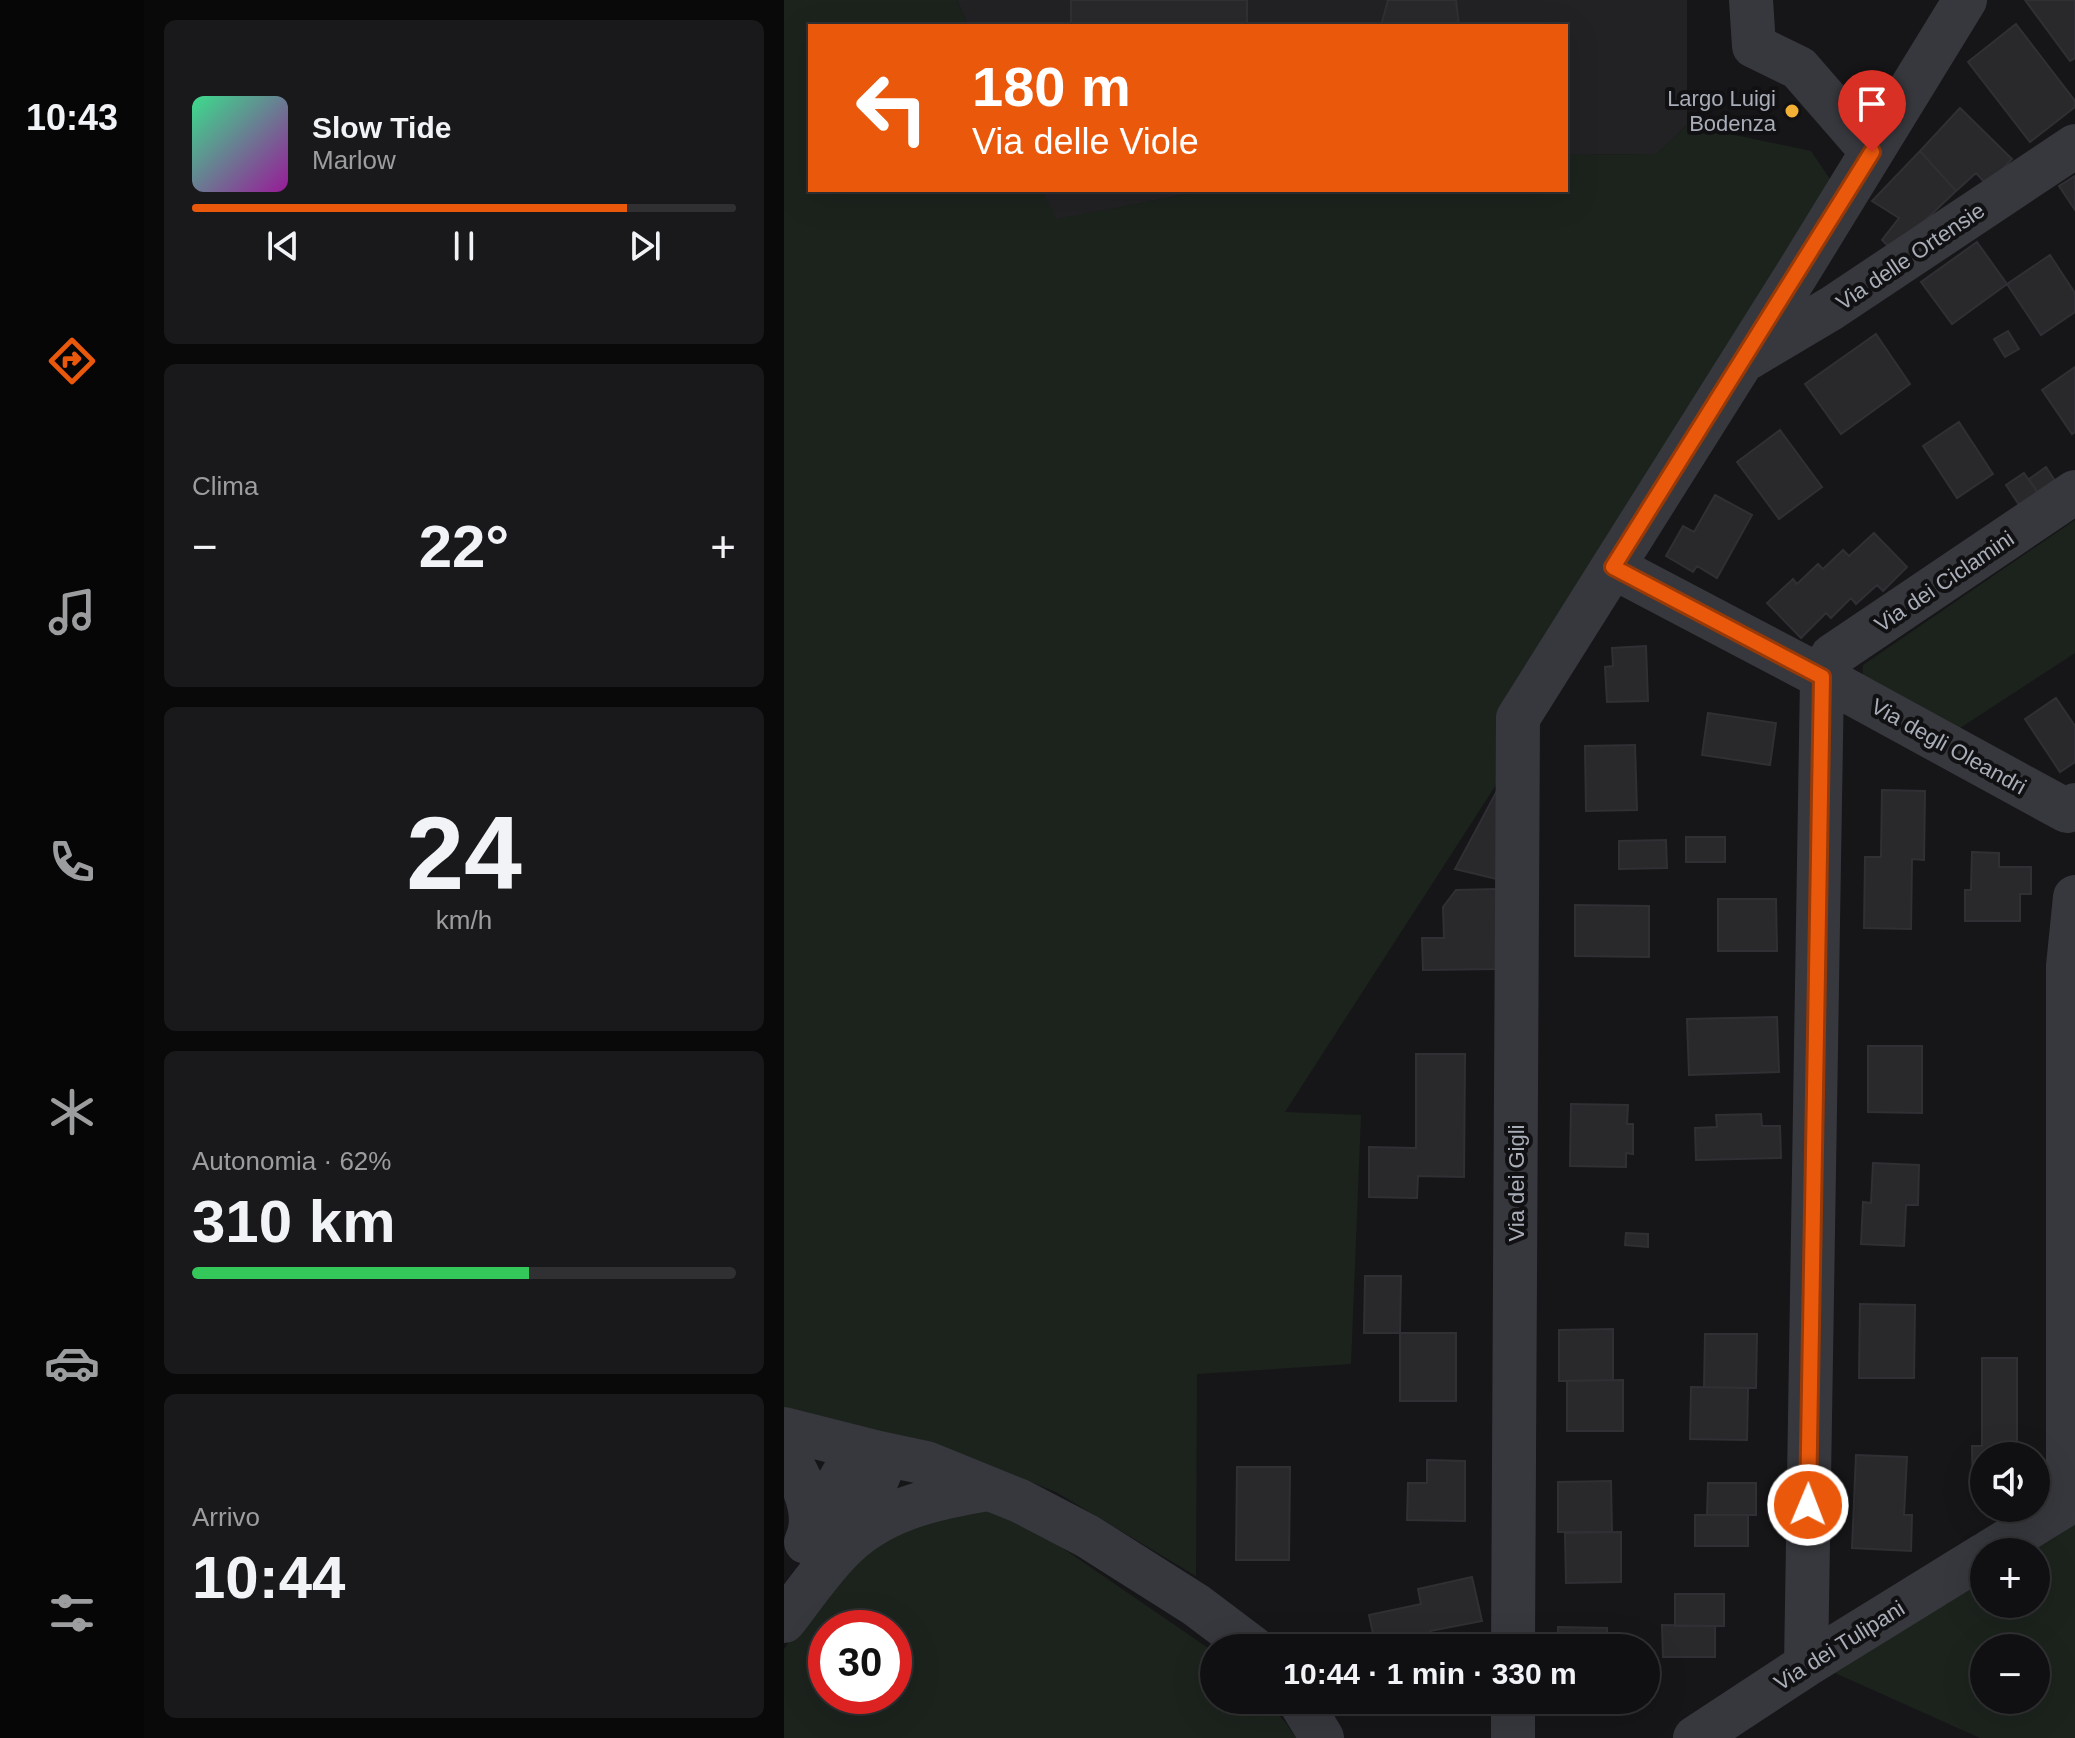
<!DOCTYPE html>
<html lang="it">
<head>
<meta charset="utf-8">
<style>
	body { margin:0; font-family:Helvetica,sans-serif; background:#19191b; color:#f1f3f6; height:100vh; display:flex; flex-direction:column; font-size:30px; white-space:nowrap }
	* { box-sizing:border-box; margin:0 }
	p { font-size:26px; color:#9c9d9f }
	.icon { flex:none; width:44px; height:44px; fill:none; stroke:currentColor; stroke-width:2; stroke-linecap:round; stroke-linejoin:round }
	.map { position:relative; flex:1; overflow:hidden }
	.panel { display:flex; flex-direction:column; gap:20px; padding:20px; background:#09090a; width:640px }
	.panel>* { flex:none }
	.top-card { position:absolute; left:24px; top:24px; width:760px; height:168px; border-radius:0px; box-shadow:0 8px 32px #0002,0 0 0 2px #303032; background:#ea580c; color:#fff; overflow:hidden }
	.controls { position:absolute; left:1186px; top:1442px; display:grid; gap:16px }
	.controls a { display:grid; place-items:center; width:80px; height:80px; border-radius:50%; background:#101012; box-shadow:0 8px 32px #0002,0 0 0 2px #303032; font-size:40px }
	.speed { position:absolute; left:24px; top:1610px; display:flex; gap:16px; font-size:40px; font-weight:700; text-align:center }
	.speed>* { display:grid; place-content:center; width:104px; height:104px; border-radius:50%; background:#101012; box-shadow:0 8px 32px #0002,0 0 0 2px #303032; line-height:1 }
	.speed .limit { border:12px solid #d22; background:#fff; color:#111 }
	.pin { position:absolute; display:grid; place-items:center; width:68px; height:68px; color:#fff; margin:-82px -34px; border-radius:50% 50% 50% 0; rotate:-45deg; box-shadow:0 0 8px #0007 }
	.pin .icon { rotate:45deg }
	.me { position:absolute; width:88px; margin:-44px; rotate:1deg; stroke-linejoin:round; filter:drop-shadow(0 0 6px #0008) }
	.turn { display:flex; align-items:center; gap:28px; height:168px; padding:0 32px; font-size:36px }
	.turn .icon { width:104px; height:104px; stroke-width:2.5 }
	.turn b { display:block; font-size:56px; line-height:68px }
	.big { font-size:60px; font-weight:700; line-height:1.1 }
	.panel .card { flex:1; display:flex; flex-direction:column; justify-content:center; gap:12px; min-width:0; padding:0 28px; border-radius:12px; background:#19191b }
	.panel .dial { align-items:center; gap:0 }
	.dial b { font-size:104px; line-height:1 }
	.song { display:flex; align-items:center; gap:24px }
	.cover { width:96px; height:96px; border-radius:12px; background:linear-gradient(135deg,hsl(150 70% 55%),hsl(300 70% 35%)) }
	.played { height:8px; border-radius:4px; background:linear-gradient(90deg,#ea580c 80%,#303032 80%) }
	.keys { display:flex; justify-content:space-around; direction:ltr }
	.heat { display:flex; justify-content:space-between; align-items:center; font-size:44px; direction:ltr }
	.charge { height:12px; border-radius:6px; background:linear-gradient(90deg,#34c759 62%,#303032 0) }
	.trip { position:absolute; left:416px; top:1634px; width:460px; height:80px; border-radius:40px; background:#101012; box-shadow:0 8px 32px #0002,0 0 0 2px #303032; font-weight:700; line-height:80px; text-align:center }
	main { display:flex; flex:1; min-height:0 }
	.tab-bar { display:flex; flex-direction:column; width:144px; justify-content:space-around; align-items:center; background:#060607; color:#9c9d9f }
	.tab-bar .icon { width:56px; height:56px }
	.tab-bar .current { color:#ea580c }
	.tab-bar b { font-size:36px; color:#f1f3f6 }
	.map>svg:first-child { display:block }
	.built { fill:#222225 }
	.green { fill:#1c231d; fill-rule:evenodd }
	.building { fill:#29292c; stroke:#303034; stroke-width:2 }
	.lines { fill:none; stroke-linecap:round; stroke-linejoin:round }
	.minor { stroke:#37383d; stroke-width:44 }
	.route-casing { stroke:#983908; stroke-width:20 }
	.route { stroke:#ea580c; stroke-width:14 }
	.poi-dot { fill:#f2b134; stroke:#111113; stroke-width:3 }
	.labels { text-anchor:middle; stroke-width:8; stroke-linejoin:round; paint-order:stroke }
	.poi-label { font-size:22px; fill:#a8adb8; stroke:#111113; text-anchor:end }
	.street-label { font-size:22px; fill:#a8adb8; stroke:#111113 }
</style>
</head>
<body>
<main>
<nav class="tab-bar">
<b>10:43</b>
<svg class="icon current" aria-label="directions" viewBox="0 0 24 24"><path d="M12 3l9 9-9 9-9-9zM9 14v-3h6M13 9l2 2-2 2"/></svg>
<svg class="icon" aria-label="music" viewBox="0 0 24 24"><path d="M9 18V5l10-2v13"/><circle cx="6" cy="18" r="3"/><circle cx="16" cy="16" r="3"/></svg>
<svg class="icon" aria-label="phone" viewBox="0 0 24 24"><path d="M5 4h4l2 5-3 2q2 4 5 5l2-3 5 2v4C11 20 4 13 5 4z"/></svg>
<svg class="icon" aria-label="climate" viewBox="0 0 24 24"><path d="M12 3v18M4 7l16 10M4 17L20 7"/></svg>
<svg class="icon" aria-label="car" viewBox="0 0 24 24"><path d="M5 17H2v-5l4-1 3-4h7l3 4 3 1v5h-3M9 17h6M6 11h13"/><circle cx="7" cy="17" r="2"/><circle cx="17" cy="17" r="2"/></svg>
<svg class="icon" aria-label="filters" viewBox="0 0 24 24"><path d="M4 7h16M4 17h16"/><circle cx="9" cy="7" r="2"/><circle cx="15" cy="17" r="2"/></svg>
</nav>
<section class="panel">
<div class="card">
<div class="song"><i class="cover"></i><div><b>Slow Tide</b><p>Marlow</p></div></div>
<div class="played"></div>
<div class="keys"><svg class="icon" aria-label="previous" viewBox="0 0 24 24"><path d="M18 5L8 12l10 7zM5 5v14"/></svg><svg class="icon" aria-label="pause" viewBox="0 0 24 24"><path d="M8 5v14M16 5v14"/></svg><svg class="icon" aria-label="next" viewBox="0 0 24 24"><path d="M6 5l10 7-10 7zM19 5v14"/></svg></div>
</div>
<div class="card"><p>Clima</p>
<div class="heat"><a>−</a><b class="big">22°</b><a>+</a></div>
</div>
<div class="card dial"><b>24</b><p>km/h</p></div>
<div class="card"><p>Autonomia · 62%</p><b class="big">310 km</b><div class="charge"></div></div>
<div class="card"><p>Arrivo</p><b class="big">10:44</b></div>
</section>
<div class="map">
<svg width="1291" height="1738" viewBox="0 0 1291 1738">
	<rect width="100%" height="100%" fill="#161618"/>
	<path class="built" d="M173 0H903V125L873 154 782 155V26H184Z
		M258 190H424L271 220Z"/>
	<path class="green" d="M0 0H173L184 26H26V190H258L272 219 424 190H782V155L873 154 903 125 1027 151 1048 182 717 777 501 1112 577 1115 567 1364 413 1374 412 1576 272 1492 164 1449 0 1407Z
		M1291 520V653L1173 730 1078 678 1079 665Z
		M203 1508 229 1514 430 1652V1700H481L502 1723 512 1738H0V1649L51 1575 127 1520ZM42 1628H110V1696H42Z
		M1291 1518V1738H1196L1051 1673 1200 1577V1604H1252V1552H1239ZM1200 1648H1252V1700H1200Z"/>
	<path class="building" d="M287 0H463V26H287Z
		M604 0H672L675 26H597Z
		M1241 0H1291V58L1286 61Z
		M1232 24 1291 101V107L1246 142 1184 62Z
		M1176 108 1228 159 1203 185 1192 173 1172 191 1136 151Z
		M1136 151 1172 191 1109 251 1098 240 1115 218 1088 201Z
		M1291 176V210L1275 186Z
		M1193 242 1223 284 1168 324 1137 282Z
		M1266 255 1291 293V312L1257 335 1223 284Z
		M1224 331 1235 349 1221 357 1210 339Z
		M1092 334 1126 384 1057 434 1021 384Z
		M1291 367V432L1288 434 1258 390Z
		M1175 422 1209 474 1173 498 1139 446Z
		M996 430 1038 487 995 519 953 462Z
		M1262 467 1277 490 1260 502 1245 479Z
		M1240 473 1260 502 1241 514 1222 485Z
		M931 495 968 515 933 578 913 566 909 572 882 556 899 526 910 532Z
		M1090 533 1123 567 1099 591 1093 585 1072 604 1067 598 1047 618 1042 613 1017 638 983 603 1009 579 1013 584 1034 564 1039 569 1059 550 1065 556Z
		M862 646 864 701 823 702 821 667 829 666 828 648Z
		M1272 698 1291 726V762L1276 772 1241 719Z
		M924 713 992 723 986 765 918 755Z
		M851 745 853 810 802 811 801 746Z
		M715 787 721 881 671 869Z
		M1098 790 1141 791 1140 860 1128 859 1127 929 1080 928 1081 857H1097Z
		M902 837H941V862H902Z
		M882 840 883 868 835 869V841Z
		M1188 852 1215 853V867H1247V894H1236V921H1181V890H1187Z
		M713 889 714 969 639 970 638 938H660L659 907 672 890Z
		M934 899H992L993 951H934Z
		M791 905 865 906V957L791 956Z
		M993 1017 995 1072 905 1075 903 1019Z
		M1084 1046H1138V1113L1084 1112Z
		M632 1054H681L680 1177 634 1176 633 1198 585 1197V1147L632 1148Z
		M787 1104 844 1105 843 1124H849V1154L842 1153V1167L786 1166Z
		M977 1114 978 1126H996L997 1158 912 1160 911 1128 933 1127 932 1115Z
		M1089 1163 1135 1165 1134 1205H1122L1120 1246 1077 1244 1079 1202 1087 1203Z
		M842 1233 864 1234V1247L841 1245Z
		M581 1276H617L616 1333H580Z
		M1076 1304 1131 1305 1130 1378H1075Z
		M829 1329V1380L775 1381V1330Z
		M616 1333H672V1401H616Z
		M921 1334H973L972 1388 920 1387Z
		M1198 1358H1233V1451H1229V1456H1200V1495H1189L1188 1446H1198Z
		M839 1380V1431H783V1381Z
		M907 1387 964 1388 963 1440 906 1439Z
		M1072 1455 1123 1457 1120 1515H1128L1127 1551 1068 1548Z
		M643 1460 681 1461V1521L623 1520 624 1483H643Z
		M453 1467H506L505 1560H452Z
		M827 1481 828 1532H774V1482Z
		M924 1483H972V1515H923Z
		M911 1515H964V1546H911Z
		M837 1532V1582L782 1583 781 1533Z
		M688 1577 698 1621 646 1631 649 1646 592 1648 585 1615 637 1604 634 1589Z
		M891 1594H940V1626H891Z
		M878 1625 931 1626V1657H879Z
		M774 1627 823 1628V1648H774Z"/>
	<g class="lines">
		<path class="minor" d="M967 0 970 46 1015 68 1088 152
			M964 358 1048 308 1291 146
			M829 567 1038 677 1283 811 1291 805
			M0 1429 95 1453 142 1463 236 1501 303 1536 412 1605 469 1648
			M0 1452C16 1476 36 1513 22 1542
			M1284 1504V966L1291 897
			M27 1532 60 1473 75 1462 95 1453 96 1472 84 1501 60 1542
			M1205 1552 1291 1499
			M0 1621C18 1598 34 1574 54 1553 93 1510 149 1498 204 1489
			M729 1648 734 718 1013 274 1181 0
			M1022 1665 1038 677 1048 656 1291 492
			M515 1700 538 1738
			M729 1738V1700
			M911 1738 1022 1665 1200 1555"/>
	</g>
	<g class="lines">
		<defs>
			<path id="route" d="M1024 1505 1038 677 829 567 1088 152"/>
		</defs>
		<use href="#route" class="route-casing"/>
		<use href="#route" class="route"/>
	</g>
	<circle class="poi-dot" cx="1008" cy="111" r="8"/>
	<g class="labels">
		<g class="poi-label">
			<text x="992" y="106">Largo Luigi<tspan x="992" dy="25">Bodenza</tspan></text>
		</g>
		<g class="street-label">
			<text transform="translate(1126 256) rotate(-34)" y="8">Via delle Ortensie</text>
			<text transform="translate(1160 581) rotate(-34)" y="8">Via dei Ciclamini</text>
			<text transform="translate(1165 746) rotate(29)" y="8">Via degli Oleandri</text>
			<text transform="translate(732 1183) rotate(-90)" y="8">Via dei Gigli</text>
			<text transform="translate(1055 1645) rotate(-32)" y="8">Via dei Tulipani</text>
		</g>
	</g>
</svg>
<div class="controls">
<a><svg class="icon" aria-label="sound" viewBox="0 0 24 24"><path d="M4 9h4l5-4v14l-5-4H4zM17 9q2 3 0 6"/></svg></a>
<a>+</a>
<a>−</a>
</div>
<div class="speed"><div class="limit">30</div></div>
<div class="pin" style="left:1088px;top:152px;background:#d93025"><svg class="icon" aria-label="arrive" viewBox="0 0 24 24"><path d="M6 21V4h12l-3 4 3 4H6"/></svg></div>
<svg class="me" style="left:1024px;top:1505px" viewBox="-20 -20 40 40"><circle r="17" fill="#ea580c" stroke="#fff" stroke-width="3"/><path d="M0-11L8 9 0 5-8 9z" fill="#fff"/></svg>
<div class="trip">10:44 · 1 min · 330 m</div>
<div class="top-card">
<div class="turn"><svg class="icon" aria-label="left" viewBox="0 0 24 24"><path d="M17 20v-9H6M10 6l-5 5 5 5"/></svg><div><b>180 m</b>Via delle Viole</div></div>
</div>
</div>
</main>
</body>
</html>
